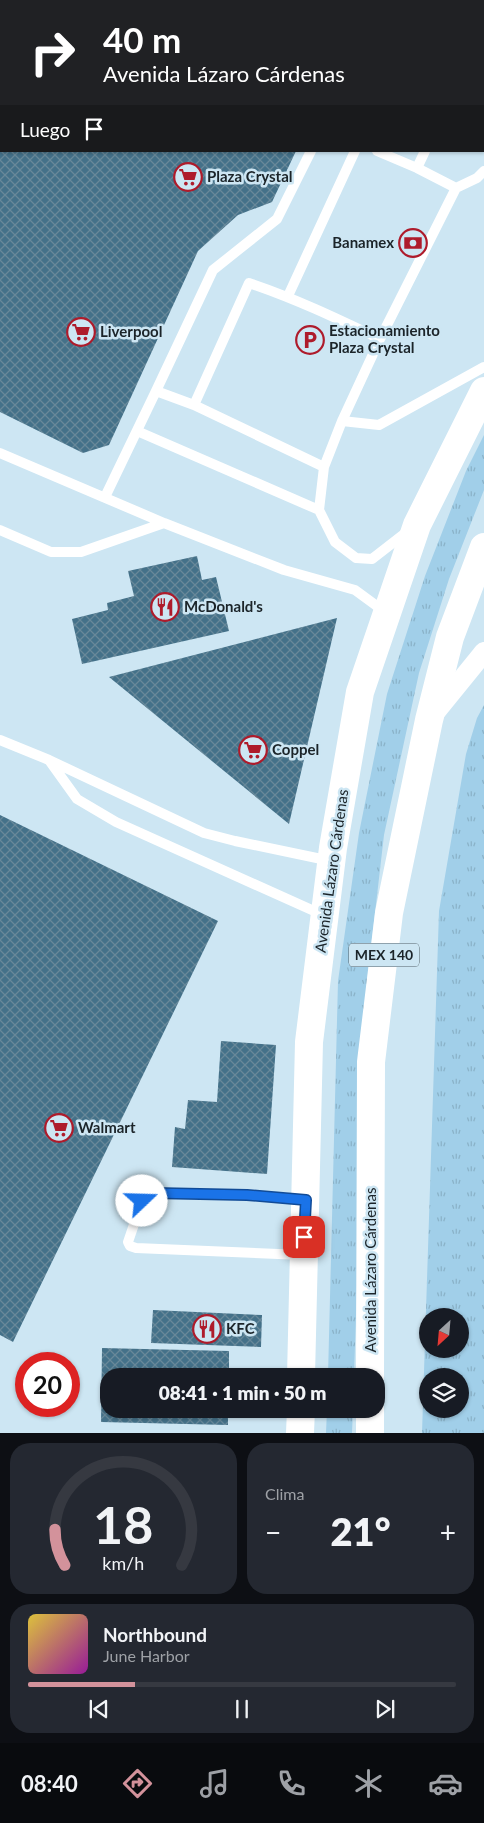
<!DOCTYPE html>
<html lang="es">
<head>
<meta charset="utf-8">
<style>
	body { margin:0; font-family:Lato,sans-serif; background:#242831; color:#f1f3f6; height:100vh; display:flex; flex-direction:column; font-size:19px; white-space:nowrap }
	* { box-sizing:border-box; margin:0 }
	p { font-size:16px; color:#9ea1a6 }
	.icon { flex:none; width:28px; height:28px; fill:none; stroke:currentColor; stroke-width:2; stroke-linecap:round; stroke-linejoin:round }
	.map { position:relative; height:1433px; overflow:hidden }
	.sheet { display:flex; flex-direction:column; gap:10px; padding:10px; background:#0d0f14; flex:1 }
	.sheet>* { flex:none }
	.guide { position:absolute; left:0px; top:0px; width:485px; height:152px; box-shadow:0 1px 4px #0004; background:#202124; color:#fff; overflow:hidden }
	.needle { width:32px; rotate:206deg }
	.buttons { position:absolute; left:419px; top:1308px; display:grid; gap:10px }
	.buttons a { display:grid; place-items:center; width:50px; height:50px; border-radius:50%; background:#171b24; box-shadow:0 1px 4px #0004; font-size:25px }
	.speed { position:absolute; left:15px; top:1352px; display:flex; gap:10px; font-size:25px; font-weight:700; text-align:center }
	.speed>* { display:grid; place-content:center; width:65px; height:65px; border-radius:50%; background:#171b24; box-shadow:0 1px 4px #0004; line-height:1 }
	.speed .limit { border:8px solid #d22; background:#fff; color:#111 }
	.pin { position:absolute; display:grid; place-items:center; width:42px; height:42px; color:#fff; margin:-21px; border-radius:10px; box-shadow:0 2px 8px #0006 }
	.me { position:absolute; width:55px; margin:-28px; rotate:69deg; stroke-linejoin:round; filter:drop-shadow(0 0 4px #0008) }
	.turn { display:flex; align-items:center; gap:18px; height:105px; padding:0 20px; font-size:22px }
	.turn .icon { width:65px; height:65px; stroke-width:2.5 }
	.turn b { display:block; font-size:35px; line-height:42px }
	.then { display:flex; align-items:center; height:48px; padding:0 20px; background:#0003; gap:10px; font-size:19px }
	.big { font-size:38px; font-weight:800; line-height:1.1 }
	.sheet .card { flex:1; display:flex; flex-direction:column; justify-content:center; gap:8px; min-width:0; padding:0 18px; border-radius:20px; background:#242831 }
	.sheet .dial { align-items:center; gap:0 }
	.dial svg { height:130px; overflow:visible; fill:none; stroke:#363941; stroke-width:7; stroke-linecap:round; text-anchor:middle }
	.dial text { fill:#f1f3f6; stroke:none }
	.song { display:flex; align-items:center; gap:15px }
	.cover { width:60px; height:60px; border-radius:8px; background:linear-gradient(135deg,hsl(50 70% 55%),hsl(300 70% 35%)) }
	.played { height:5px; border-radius:2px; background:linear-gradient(90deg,#d3929b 25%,#363941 25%) }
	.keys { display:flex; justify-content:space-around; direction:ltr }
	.heat { display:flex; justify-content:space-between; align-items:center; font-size:28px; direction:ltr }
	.sheet .tiles { flex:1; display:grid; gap:10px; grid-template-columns:1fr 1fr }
	.card:last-child { grid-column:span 2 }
	.trip { position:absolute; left:100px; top:1368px; width:285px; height:50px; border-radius:20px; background:#171b24; box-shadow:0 1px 4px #0004; font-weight:800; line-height:50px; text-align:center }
	.tabs { display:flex; height:80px; justify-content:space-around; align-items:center; background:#090b0e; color:#9ea1a6 }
	.tabs .icon { width:35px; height:35px }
	.tabs .active { color:#d3929b }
	.tabs b { font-size:22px; color:#f1f3f6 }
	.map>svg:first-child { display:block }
	.grass { fill:url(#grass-tufts); fill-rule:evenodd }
	.building { fill:url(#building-cross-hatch) }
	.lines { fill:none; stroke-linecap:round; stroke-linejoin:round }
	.lane { stroke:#fff; stroke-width:10 }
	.street { stroke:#fff; stroke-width:20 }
	.highway { stroke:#fff; stroke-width:28 }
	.route-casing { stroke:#114b97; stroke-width:12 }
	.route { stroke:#1a73e8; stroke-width:9 }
	.labels { text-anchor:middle; stroke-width:5; stroke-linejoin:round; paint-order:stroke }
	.shield { fill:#cde6f3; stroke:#505e66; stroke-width:1 }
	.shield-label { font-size:14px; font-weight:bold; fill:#1b2429 }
	.poi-label { font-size:15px; font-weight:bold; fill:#1b2429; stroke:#cde6f3; text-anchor:start }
	.street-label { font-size:15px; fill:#1b2429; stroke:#cde6f3 }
</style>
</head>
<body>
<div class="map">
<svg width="484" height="1433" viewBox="0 0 484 1433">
	<defs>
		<pattern id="grass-tufts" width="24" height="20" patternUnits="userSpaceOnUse" patternTransform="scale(1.25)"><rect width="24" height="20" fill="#a1cfe9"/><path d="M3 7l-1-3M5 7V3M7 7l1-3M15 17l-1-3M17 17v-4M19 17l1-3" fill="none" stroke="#8ab2c8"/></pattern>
		<pattern id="building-cross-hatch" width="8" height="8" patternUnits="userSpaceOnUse" patternTransform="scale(1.25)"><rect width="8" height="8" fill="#447189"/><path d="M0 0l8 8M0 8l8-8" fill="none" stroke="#688899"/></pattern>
	</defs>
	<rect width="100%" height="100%" fill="#cde6f3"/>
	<path class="grass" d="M484 435V490L449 579 419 673 384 835 367 982 354 1376H328L338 981 359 833 387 694 425 576 466 471Z
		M484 705V1433H422L439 911 466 754 477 718ZM428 1316H460V1349H428ZM428 1376H460V1409H428Z
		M327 1409H353L352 1433H326Z"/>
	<path class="building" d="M0 151H296L272 202 238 215 198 251 109 445 83 453 0 412Z
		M197 556 202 580 216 577 229 631 82 664 72 619 108 610 107 603 134 596 128 571Z
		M337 618 289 824 109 677Z
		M0 815 218 921 13 1342 0 1335Z
		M221 1041 276 1045 267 1174 172 1167 175 1127 185 1129 188 1100 217 1102Z
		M153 1310 262 1315 261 1347 151 1343Z
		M102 1348 229 1351V1376H109V1409H228V1425L101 1422Z"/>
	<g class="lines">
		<path class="lane" d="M484 26V25
			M377 151 417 168 456 188 477 178 484 171
			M417 168 425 151
			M288 296 355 151
			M156 391 213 270 277 219 311 151
			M194 405 249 283C294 298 336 318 380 339
			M342 421 379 425 484 367
			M137 431 319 510
			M0 453 164 523 284 570 355 590 385 612
			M105 497 156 391 194 405 324 467
			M0 530 51 552H81L164 523
			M408 531 372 559 356 558 335 542 319 510 324 467 342 421 380 339 456 188
			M0 740 49 760
			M323 915 116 822 77 799 49 760 204 833 235 841 331 861
			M303 1255 136 1248 130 1246 128 1242 142 1201 146 1195 153 1193 247 1195 305 1199"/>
		<path class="street" d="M433 715 484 652"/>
		<path class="highway" d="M301 1376 309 1042 333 848 360 692 417 525 484 391
			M370 1376 371 1062 389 913 429 720 450 637 484 547
			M300 1433 301 1409
			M370 1433V1409"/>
	</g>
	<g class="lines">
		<defs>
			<path id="route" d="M142 1201 146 1195 153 1193 247 1195 306 1200 304 1237"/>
		</defs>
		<use href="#route" class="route-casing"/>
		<use href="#route" class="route"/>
	</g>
	<defs>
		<symbol id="supermarket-ring" viewBox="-11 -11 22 22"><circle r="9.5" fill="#cde6f3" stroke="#ae1b2b" stroke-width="1.5"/><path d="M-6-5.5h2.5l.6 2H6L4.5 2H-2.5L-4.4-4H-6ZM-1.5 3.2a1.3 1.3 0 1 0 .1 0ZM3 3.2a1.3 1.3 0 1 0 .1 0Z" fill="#ae1b2b"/></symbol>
		<symbol id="bank-ring" viewBox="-11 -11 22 22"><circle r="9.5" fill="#cde6f3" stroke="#ae1b2b" stroke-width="1.5"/><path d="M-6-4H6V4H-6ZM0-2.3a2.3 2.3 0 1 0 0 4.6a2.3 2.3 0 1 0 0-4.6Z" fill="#ae1b2b"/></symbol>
		<symbol id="parking-ring" viewBox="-11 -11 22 22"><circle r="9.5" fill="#cde6f3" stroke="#ae1b2b" stroke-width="1.5"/><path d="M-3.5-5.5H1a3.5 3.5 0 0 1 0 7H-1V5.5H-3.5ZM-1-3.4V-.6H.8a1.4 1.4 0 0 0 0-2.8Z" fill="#ae1b2b"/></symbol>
		<symbol id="restaurant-ring" viewBox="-11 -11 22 22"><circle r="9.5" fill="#cde6f3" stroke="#ae1b2b" stroke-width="1.5"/><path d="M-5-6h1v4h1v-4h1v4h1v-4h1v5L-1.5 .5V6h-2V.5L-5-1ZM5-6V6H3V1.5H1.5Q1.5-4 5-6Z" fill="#ae1b2b"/></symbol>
	</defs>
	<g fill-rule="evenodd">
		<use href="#supermarket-ring" x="172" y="161" width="32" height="32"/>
		<use href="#bank-ring" x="397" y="227" width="32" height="32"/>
		<use href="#supermarket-ring" x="65" y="316" width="32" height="32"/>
		<use href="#parking-ring" x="294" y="324" width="32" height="32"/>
		<use href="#restaurant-ring" x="149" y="591" width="32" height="32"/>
		<use href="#supermarket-ring" x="237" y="734" width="32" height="32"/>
		<use href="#supermarket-ring" x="43" y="1112" width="32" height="32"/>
		<use href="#restaurant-ring" x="191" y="1313" width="32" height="32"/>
	</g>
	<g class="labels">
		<rect class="shield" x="349" y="943.5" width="70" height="23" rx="4"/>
		<g class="shield-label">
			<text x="384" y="960">MEX 140</text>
		</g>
		<g class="poi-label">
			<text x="207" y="182">Plaza Crystal</text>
			<text x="394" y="248" text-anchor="end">Banamex</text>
			<text x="329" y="336">Estacionamiento<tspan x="329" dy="17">Plaza Crystal</tspan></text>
			<text x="100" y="337">Liverpool</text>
			<text x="184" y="612">McDonald's</text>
			<text x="272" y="755">Coppel</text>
			<text x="78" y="1133">Walmart</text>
			<text x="226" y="1334">KFC</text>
		</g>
		<g class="street-label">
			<text transform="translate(332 871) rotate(-82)" y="5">Avenida Lázaro Cárdenas</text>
			<text transform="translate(371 1270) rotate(-90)" y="5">Avenida Lázaro Cárdenas</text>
		</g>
	</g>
</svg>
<div class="buttons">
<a><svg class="needle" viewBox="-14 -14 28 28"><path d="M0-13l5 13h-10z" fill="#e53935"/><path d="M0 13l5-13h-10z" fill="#9ea1a6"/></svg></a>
<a><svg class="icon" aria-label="layers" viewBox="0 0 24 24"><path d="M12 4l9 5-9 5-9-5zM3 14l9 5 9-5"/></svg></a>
</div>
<div class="speed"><div class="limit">20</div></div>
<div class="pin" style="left:304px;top:1237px;background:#d93025"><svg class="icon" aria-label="arrive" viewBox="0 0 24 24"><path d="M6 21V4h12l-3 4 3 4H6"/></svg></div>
<svg class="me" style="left:142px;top:1201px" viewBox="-20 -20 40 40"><circle r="19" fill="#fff"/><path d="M0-13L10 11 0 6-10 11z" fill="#1a73e8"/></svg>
<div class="trip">08:41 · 1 min · 50 m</div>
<div class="guide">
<div class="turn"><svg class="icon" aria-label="right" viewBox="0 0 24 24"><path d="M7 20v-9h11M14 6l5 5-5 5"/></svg><div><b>40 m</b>Avenida Lázaro Cárdenas</div></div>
<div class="then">Luego<svg class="icon" aria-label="arrive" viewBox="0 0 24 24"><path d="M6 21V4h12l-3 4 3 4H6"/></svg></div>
</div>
</div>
<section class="sheet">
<div class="tiles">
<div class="card dial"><svg viewBox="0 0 100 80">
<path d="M14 69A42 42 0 1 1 86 69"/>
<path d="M14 69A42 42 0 0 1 8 47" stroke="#d3929b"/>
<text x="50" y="56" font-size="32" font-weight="700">18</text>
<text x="50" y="72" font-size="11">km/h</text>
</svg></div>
<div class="card"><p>Clima</p>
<div class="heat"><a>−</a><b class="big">21°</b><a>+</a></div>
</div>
<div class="card">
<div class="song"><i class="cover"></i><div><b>Northbound</b><p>June Harbor</p></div></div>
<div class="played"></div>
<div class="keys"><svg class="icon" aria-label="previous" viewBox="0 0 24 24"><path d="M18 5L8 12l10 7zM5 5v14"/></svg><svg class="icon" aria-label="pause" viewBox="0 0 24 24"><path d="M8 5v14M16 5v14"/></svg><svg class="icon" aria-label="next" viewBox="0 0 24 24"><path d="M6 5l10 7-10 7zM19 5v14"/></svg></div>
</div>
</div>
</section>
<nav class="tabs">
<b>08:40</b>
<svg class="icon active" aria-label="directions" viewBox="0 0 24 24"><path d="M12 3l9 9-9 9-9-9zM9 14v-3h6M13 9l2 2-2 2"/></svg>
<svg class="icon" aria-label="music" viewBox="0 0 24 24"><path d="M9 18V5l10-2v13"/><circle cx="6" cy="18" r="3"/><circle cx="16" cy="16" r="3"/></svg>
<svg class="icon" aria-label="phone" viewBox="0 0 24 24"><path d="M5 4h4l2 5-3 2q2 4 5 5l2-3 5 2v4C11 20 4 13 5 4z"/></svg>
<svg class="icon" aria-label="climate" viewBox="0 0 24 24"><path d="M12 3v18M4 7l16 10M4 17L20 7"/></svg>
<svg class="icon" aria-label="car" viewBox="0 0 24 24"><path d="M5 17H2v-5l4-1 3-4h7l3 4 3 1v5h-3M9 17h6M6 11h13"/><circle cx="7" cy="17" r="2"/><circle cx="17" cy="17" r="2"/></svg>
</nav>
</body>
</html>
